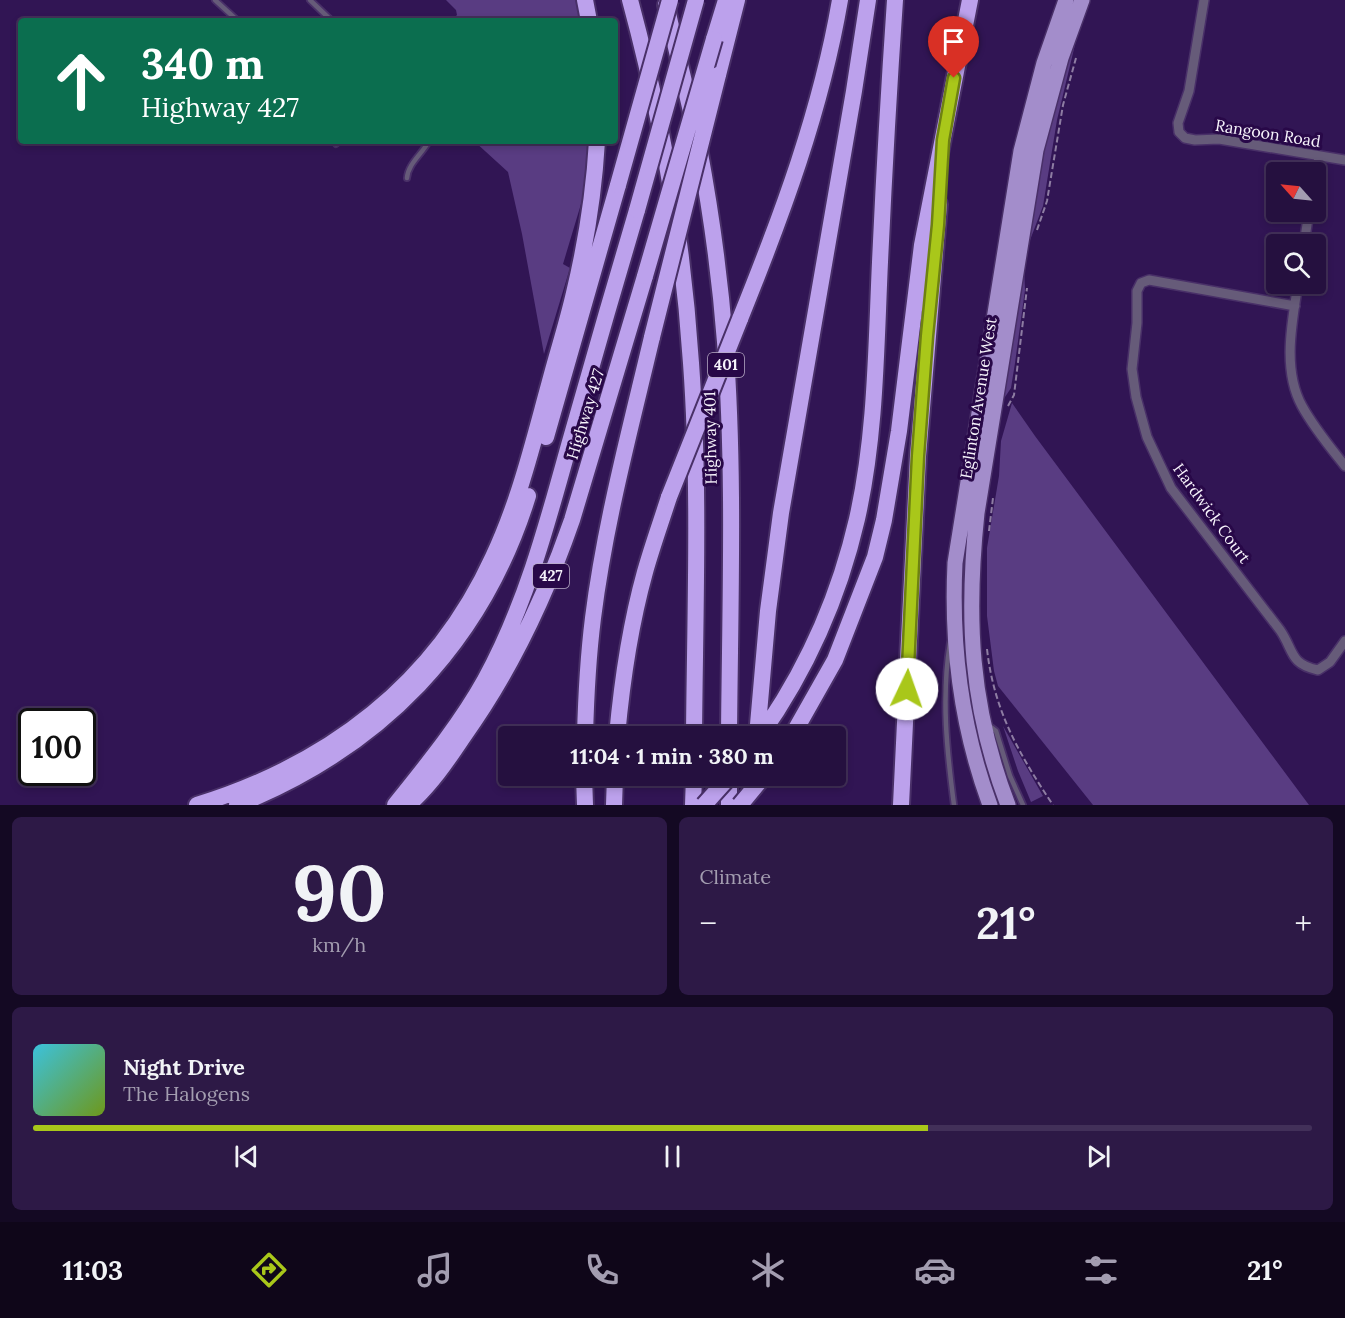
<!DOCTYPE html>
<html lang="en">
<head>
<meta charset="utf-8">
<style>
	body { margin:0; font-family:Lora,serif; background:#2d1946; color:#f1f3f6; height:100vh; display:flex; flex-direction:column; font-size:22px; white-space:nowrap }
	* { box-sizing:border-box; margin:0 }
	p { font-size:20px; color:#a39db0 }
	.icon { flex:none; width:33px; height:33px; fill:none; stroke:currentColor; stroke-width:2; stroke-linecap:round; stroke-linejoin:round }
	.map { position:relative; height:805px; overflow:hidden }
	.drawer { display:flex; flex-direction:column; gap:12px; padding:12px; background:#140923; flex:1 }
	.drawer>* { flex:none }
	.top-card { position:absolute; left:18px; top:18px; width:600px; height:126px; border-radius:6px; box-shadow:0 3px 9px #0003,0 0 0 2px #423059; background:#0b6e4f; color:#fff; overflow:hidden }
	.needle { width:39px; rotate:297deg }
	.tools { position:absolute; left:1266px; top:162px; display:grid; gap:12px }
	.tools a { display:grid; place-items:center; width:60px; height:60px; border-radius:6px; background:#25103f; box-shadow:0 3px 9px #0003,0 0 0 2px #423059; font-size:30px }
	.speed { position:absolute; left:18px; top:708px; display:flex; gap:12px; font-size:30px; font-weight:700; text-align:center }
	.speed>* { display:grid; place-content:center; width:78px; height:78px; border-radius:50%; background:#25103f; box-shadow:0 3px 9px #0003,0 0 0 2px #423059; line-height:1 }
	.speed .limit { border:3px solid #111; border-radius:9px; background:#fff; color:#111 }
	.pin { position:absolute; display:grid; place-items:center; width:51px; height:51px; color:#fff; margin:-62px -26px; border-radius:50% 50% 50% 0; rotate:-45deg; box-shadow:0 0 6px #0007 }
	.pin .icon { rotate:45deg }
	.me { position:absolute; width:66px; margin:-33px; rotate:3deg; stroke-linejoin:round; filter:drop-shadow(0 0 4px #0008) }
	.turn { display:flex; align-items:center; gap:21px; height:126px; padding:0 24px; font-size:27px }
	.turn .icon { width:78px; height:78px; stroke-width:2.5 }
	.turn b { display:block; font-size:42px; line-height:51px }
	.big { font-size:45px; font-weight:800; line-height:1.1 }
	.drawer .tile { flex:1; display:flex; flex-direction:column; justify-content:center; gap:9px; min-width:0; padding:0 21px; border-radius:9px; background:#2d1946 }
	.drawer .dial { align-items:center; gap:0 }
	.dial b { font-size:78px; line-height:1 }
	.song { display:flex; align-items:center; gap:18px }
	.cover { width:72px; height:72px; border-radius:9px; background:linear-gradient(135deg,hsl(190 70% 55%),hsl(80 70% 35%)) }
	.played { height:6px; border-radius:3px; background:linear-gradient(90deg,#a9c71a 70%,#423059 70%) }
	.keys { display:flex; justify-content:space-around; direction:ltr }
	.heat { display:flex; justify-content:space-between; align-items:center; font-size:33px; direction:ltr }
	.drawer .tiles { flex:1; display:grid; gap:12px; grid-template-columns:1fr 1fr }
	.tile:last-child { grid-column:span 2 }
	.trip { position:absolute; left:498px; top:726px; width:348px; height:60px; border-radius:6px; background:#25103f; box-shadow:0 3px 9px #0003,0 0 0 2px #423059; font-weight:800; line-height:60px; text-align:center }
	.dock { display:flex; height:96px; justify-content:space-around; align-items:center; background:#0f0619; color:#a39db0 }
	.dock .icon { width:42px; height:42px }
	.dock .selected { color:#a9c71a }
	.dock b { font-size:27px; color:#f1f3f6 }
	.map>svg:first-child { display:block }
	.green { fill:#593c82 }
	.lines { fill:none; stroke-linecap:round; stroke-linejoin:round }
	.lane-casing { stroke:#493068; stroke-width:8 }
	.street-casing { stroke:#493068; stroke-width:12 }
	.primary-casing { stroke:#493068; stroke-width:18 }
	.highway-casing { stroke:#493068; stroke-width:20 }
	.path { stroke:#8e7da3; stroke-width:2; stroke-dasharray:6 3; stroke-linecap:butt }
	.lane { stroke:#665b79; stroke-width:4.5 }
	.street { stroke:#665b79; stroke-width:9 }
	.primary { stroke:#a38dcb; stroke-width:15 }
	.highway { stroke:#bca1ec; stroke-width:16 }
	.highway-bridge-casing { stroke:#493068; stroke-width:20; stroke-linecap:butt }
	.highway-bridge { stroke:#bca1ec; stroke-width:16 }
	.route-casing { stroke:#6e8111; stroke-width:15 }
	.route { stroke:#a9c71a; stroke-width:10 }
	.labels { text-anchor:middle; stroke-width:6; stroke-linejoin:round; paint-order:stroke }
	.shield { fill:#280848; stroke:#b8acc5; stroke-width:1.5 }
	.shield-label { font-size:15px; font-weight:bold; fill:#f6f3fb }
	.street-label { font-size:16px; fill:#f6f3fb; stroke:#280848 }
</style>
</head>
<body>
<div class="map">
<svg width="1345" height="805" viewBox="0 0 1345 805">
	<rect width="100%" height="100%" fill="#311554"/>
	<path class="green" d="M446 0H579L581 21H451L457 15 456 10Z
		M1084 7 1057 120 1043 206 1027 248 1024 266 1025 290 1015 363 1011 388 1003 400 1036 179 1051 110Z
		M474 141H588L584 194 563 264 570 268 544 354 522 234 508 172Z
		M1012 403 1035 436 1309 805H1093L998 686 994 671 987 616V548L999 476 1001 441Z
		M1003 726 1043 796 1031 802 1018 771Z"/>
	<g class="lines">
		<defs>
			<path id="lane" d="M215 0 238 21
				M310 0 332 21
				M334 141 336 144
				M407 178C408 164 422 154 429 141
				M950 643C941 697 947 752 954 805
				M987 724 996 731 1010 776 1023 805"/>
			<path id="street" d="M1204 0 1189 91 1178 123 1179 132 1185 138 1195 140 1219 139 1345 160
				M1316 174 1319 157
				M1304 244 1309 212
				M1298 284C1292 322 1282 370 1302 406 1314 428 1330 447 1345 466
				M1295 306 1149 280 1141 283 1137 291V323L1132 369 1136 397 1147 437 1171 488 1280 630C1294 650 1289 664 1318 670L1330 662 1345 641"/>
			<path id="primary" d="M990 805C961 727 951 646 955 563L1021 151 1044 63 1066 0
				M1008 805C970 706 966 618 977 513L1036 150 1061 58 1082 0"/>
			<path id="highway" d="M585 0 589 21
				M630 0C662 118 683 241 691 363 700 487 695 612 694 736
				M666 5 693 120
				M714 39 726 0
				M718 75 737 0
				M699 148C711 212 720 277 725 342 735 473 730 605 729 736
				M740 319C782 215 821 111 840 0
				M546 437 618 185
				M585 736C586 697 588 658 593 618 605 523 630 430 652 337
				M617 736C622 681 630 626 645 572 652 547 661 522 669 497
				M757 736 768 611 781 513 854 91 868 0
				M760 736C806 671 839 597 857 519 876 435 876 348 880 262 884 175 889 87 895 0
				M792 736 835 660 875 557 884 520 899 431 922 245 970 0
				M584 776 585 805
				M197 805C329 764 435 684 493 557 519 502 533 443 549 385 557 354 567 324 574 293 586 243 594 193 597 141
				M237 805C380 748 482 644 528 496
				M395 805C427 765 460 725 485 680 525 607 547 525 569 445 591 367 614 288 637 210
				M408 805C430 786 447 761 463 737 511 670 545 598 572 520L645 276
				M614 805 615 776
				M693 805 694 776
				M729 805V776
				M901 805 918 456 939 204"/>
		</defs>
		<use href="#lane" class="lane-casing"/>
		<use href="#street" class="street-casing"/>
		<use href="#primary" class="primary-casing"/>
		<use href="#highway" class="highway-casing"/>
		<path class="path" d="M1037 230 1047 201 1063 105 1076 58
			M1008 406 1014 395 1027 288
			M989 531 993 498
			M987 649C994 711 1019 754 1053 805"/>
		<use href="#lane" class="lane"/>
		<use href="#street" class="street"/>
		<use href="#primary" class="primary"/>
		<use href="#highway" class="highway"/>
		<defs>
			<path id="highway-bridge" d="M618 185 670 0
				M637 210 696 0
				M645 276 714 39
				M652 337 718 75
				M669 497 740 319
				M704 805 730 776
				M740 805 764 776"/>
		</defs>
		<use href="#highway-bridge" class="highway-bridge-casing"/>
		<use href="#highway-bridge" class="highway-bridge"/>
	</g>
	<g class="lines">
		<defs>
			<path id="route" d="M907 689 918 456 927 336 938 225 943 140 954 78"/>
		</defs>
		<use href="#route" class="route-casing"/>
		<use href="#route" class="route"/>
	</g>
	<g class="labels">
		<g class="shield">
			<rect x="708" y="353" width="36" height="24" rx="4.5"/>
			<rect x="533" y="564" width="36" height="24" rx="4.5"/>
		</g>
		<g class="shield-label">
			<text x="726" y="370">401</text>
			<text x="551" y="581">427</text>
		</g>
		<g class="street-label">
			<text transform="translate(1268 133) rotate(9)" y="6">Rangoon Road</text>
			<text transform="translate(978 398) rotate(-81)" y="6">Eglinton Avenue West</text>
			<text transform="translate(585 414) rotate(-73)" y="6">Highway 427</text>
			<text transform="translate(710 438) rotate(-91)" y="6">Highway 401</text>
			<text transform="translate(1212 513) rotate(54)" y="6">Hardwick Court</text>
		</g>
	</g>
</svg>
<div class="tools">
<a><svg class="needle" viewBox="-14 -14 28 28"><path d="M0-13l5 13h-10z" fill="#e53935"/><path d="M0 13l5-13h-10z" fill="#a39db0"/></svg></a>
<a><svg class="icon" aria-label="search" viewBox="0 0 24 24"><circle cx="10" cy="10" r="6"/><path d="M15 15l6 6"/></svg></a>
</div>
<div class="speed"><div class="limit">100</div></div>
<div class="pin" style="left:954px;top:78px;background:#d93025"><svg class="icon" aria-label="arrive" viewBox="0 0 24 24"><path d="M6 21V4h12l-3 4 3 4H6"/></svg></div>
<svg class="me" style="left:907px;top:689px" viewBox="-20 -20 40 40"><circle r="19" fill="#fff"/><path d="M0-13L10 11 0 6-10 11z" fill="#a9c71a"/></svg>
<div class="trip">11:04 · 1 min · 380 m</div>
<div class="top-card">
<div class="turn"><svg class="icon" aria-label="ahead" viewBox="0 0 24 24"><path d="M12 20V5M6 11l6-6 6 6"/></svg><div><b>340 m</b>Highway 427</div></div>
</div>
</div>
<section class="drawer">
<div class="tiles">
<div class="tile dial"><b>90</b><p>km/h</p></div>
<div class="tile"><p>Climate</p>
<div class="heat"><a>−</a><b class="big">21°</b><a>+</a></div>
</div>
<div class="tile">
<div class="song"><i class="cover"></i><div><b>Night Drive</b><p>The Halogens</p></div></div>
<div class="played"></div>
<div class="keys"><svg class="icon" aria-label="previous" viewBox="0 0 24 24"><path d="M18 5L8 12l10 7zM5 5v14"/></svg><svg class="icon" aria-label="pause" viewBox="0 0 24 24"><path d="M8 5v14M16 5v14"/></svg><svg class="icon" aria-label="next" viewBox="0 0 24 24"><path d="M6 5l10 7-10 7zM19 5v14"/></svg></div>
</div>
</div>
</section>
<nav class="dock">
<b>11:03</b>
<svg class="icon selected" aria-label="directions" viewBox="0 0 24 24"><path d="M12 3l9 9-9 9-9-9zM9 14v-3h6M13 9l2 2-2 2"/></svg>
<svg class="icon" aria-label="music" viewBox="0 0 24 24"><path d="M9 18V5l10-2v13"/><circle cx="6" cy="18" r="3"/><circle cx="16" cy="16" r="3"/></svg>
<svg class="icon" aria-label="phone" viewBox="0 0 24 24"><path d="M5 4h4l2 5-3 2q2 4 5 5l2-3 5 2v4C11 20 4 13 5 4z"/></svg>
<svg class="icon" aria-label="climate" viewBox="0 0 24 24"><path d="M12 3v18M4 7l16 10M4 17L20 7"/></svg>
<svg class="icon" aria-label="car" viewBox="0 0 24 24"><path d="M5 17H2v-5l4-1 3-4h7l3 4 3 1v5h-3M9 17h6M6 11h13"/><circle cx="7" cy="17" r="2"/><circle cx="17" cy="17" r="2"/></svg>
<svg class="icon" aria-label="filters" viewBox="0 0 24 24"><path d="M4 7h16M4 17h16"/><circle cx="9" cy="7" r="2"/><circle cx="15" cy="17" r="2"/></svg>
<b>21°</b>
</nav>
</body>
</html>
